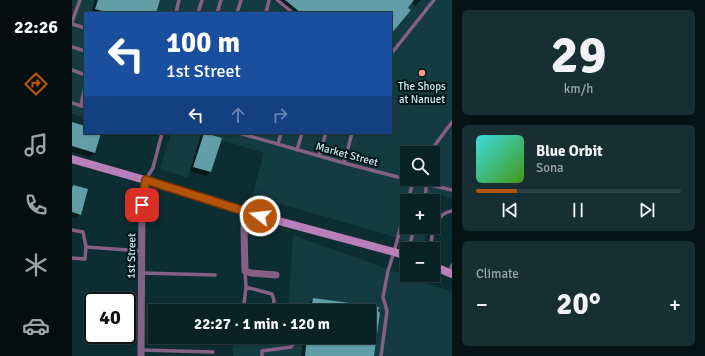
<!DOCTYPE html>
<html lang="en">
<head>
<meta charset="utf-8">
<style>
	body { margin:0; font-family:Signika,sans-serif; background:#172f32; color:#f1f3f6; height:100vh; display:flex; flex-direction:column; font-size:15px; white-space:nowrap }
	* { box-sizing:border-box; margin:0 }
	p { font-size:13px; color:#99a4a7 }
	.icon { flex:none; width:22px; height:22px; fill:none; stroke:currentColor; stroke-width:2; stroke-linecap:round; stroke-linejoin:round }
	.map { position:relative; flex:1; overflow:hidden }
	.drawer { display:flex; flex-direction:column; gap:10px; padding:10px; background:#051315; width:253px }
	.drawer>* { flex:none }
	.banner { position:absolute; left:12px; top:12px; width:308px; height:122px; border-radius:0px; box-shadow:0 1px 3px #0004,0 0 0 1px #293f43; background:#1a4fa0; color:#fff; overflow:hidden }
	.buttons { position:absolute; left:328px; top:146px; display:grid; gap:8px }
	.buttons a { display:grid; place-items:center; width:40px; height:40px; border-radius:0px; background:#092226; box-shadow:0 1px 3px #0004,0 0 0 1px #293f43; font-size:20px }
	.speed { position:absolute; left:12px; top:292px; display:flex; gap:8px; font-size:20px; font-weight:700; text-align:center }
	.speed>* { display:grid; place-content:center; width:52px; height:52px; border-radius:50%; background:#092226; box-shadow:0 1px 3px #0004,0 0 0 1px #293f43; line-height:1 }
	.speed .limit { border:2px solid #111; border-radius:6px; background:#fff; color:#111 }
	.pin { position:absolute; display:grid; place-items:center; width:34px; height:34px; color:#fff; margin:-17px; border-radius:8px; box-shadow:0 2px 6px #0006 }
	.me { position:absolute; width:44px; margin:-22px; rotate:286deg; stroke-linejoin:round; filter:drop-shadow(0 0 3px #0008) }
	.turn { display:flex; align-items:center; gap:14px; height:84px; padding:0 16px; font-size:18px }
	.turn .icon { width:52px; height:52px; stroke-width:2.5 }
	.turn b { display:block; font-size:28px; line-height:34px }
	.lanes { display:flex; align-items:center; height:38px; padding:0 16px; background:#0003; justify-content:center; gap:20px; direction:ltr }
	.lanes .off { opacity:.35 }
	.big { font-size:30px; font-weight:800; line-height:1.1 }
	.drawer .tile { flex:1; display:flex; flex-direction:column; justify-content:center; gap:6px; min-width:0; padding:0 14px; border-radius:6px; background:#172f32 }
	.drawer .dial { align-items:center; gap:0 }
	.dial b { font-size:52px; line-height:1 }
	.song { display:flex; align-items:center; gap:12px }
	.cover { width:48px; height:48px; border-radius:6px; background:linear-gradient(135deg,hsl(180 70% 55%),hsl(100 70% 35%)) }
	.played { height:4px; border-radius:2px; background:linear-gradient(90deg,#b45309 20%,#293f43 20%) }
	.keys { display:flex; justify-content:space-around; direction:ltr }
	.heat { display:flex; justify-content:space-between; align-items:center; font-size:22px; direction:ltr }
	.trip { position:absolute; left:76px; top:304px; width:228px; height:40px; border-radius:0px; background:#092226; box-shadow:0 1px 3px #0004,0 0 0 1px #293f43; font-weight:800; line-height:40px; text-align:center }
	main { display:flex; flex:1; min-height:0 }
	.menu { display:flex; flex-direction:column; width:72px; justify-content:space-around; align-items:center; background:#040e0f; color:#99a4a7 }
	.menu .icon { width:28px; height:28px }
	.menu .current { color:#b45309 }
	.menu b { font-size:18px; color:#f1f3f6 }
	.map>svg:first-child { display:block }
	.built { fill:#133b40; fill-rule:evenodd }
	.shadow { fill:#0007 }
	.building { fill:#619ea7 }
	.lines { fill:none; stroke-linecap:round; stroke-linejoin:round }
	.lane { stroke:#856084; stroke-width:3.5 }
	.street { stroke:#856084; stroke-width:7 }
	.secondary { stroke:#b97fb8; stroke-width:8 }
	.route-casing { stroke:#753606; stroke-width:10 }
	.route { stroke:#b45309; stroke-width:7 }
	.poi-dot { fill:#f59c91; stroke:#001518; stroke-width:1.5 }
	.labels { text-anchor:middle; stroke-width:4; stroke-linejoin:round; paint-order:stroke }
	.poi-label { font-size:11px; fill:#ceecf0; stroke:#001518 }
	.street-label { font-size:11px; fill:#ceecf0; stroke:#001518 }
</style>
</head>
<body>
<main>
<nav class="menu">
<b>22:26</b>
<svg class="icon current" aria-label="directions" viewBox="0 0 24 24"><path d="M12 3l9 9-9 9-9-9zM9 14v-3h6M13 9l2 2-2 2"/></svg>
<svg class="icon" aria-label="music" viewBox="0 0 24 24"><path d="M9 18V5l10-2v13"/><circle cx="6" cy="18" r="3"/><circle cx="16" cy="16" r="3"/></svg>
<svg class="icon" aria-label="phone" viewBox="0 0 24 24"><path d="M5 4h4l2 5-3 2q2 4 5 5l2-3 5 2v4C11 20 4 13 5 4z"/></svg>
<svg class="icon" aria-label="climate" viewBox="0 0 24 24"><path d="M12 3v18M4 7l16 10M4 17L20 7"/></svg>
<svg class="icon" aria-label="car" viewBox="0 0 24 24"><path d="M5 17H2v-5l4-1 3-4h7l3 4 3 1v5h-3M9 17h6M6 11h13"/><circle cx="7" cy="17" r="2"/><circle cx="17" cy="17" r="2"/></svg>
</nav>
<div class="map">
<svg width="380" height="356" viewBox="0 0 380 356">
	<rect width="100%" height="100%" fill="#0c2d32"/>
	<path class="built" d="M0 0H380V199L369 195 361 216V201H335V227H357L350 247 310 233 180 196 192 153 129 134 116 178 88 169 99 133H319V13H13V118L0 114ZM335 153H361V179H335Z
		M221 235 380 292V356H161V337H297V311H216Z"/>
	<path class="shadow" d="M23 0H87L83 13H19Z
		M201 0H349L343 6 339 3 319 33V13H217Z
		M0 123 13 127V133H28L22 153 18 157 0 152Z
		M132 134 148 139 138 172 134 176 118 171 128 138Z
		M2 186 8 214 4 218 0 217V188Z
		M241 299 303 308 301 356H229L231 337H297V311H232L235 307 236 305Z"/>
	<path class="building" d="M26 0H88L84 13H38L23 9Z
		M213 0H342L336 8 339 10 319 34V13H229Z
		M0 122 13 126V133H29L23 153 0 146Z
		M132 133 150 138 139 172 121 167Z
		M1 185 16 189 9 215 0 212V189Z
		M241 298 307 307 306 311 308 313 302 356H233L235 337H297V311H239Z"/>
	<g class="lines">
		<path class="lane" d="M205 0 221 13
			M104 13 107 0
			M126 13 130 0
			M145 13 149 0
			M165 13 169 0
			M194 13 197 0
			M0 22 8 0
			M0 24 13 28
			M0 47 13 51
			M319 54 362 0
			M0 70 13 75
			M0 103 13 107
			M9 105 13 87
			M167 133 272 163 341 181 380 190
			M206 144 209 133
			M225 150 230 133
			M360 153 363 145 380 122
			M247 156 254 133
			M272 163 280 133
			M74 179 81 168 90 133
			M336 201 341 181
			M351 201 354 191V184
			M0 230 11 232 14 247 13 259 0 258
			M14 247 70 251
			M336 249 343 227
			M358 249C360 235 362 213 380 211
			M173 271 174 287 172 304 174 311
			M70 273 143 275
			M377 273 380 265
			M174 287 200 294 202 300 201 311
			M69 350 141 352
			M190 356V351L219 347 226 337
			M309 356 315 311 311 297 316 271 322 252 335 203"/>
		<path class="street" d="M173 212 172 228 173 271 179 273 204 275
			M69 356 70 205 73 180"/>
		<path class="secondary" d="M0 159 73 180 173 212 322 252 335 256
			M361 266 380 274"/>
	</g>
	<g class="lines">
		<defs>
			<path id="route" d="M70 205 74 180 188 216"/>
		</defs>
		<use href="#route" class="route-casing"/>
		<use href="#route" class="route"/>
	</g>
	<circle class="poi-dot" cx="350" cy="73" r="4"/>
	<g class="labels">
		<g class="poi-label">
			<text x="350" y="90">The Shops<tspan x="350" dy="13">at Nanuet</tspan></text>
		</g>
		<g class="street-label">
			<text transform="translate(275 154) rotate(15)" y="4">Market Street</text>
			<text transform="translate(59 256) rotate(-89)" y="4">1st Street</text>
		</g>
	</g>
</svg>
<div class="buttons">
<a><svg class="icon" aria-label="search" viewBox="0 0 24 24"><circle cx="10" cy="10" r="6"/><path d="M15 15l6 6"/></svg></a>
<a>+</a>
<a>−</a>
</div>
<div class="speed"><div class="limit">40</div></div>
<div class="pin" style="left:70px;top:205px;background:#d93025"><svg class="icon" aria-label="arrive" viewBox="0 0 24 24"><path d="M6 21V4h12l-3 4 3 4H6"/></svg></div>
<svg class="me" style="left:188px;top:216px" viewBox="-20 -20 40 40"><circle r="17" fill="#b45309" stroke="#fff" stroke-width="3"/><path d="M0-11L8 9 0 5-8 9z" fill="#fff"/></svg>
<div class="trip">22:27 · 1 min · 120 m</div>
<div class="banner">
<div class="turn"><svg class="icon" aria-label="left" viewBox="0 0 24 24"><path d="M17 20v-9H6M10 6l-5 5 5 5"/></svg><div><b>100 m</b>1st Street</div></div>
<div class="lanes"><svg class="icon" aria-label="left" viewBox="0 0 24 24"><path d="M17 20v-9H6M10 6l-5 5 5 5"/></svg><svg class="icon off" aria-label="ahead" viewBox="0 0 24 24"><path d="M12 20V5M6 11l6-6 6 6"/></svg><svg class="icon off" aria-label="right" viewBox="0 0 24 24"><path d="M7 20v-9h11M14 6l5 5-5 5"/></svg></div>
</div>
</div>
<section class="drawer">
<div class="tile dial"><b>29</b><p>km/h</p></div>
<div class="tile">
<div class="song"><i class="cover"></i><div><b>Blue Orbit</b><p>Sona</p></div></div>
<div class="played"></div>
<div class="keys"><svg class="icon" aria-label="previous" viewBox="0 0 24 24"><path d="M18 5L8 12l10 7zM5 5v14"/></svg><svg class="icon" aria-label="pause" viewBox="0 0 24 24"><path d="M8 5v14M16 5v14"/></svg><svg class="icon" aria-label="next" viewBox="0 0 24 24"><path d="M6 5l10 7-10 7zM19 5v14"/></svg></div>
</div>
<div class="tile"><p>Climate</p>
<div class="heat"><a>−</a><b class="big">20°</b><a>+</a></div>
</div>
</section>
</main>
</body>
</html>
